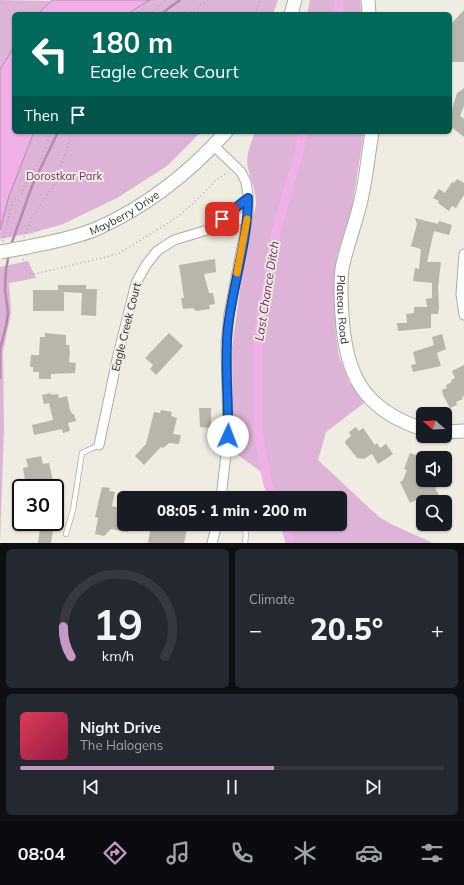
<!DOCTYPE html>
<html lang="en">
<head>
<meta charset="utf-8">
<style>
	body { margin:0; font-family:Mulish,sans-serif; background:#242831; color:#f1f3f6; height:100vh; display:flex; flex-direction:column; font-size:15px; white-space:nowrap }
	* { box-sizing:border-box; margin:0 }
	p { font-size:13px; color:#9ea1a6 }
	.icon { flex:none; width:22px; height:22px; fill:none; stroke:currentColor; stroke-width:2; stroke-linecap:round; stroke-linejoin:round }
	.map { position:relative; height:543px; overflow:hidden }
	.side { display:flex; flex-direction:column; gap:6px; padding:6px; background:#0d0f14; flex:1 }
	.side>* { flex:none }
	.hud { position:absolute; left:12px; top:12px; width:440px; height:122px; border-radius:6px; box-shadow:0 1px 3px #0004; background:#00695c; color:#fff; overflow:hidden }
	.needle { width:26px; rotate:289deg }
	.tools { position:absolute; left:416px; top:407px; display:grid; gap:8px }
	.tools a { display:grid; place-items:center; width:36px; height:36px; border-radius:6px; background:#171b24; box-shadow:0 1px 3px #0004; font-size:20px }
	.speed { position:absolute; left:12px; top:479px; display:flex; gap:8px; font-size:20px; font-weight:700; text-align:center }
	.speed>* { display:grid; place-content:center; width:52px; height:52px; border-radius:50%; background:#171b24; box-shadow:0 1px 3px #0004; line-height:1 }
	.speed .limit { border:2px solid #111; border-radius:6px; background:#fff; color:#111 }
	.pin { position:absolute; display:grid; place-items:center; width:34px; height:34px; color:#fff; margin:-17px; border-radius:8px; box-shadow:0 2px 6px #0006 }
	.me { position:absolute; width:44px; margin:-22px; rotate:2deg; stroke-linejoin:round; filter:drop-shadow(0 0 3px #0008) }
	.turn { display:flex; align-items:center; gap:14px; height:84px; padding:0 12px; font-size:18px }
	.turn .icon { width:52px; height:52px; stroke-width:2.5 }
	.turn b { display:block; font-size:28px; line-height:34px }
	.then { display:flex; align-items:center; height:38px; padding:0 12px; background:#0003; gap:8px; font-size:15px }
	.big { font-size:30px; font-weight:800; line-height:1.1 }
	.side .card { flex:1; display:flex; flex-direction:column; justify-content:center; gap:6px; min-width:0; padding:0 14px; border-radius:6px; background:#242831 }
	.side .dial { align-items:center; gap:0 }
	.dial svg { height:104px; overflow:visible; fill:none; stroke:#363941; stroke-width:7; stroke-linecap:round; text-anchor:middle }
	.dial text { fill:#f1f3f6; stroke:none }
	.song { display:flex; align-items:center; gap:12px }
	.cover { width:48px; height:48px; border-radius:6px; background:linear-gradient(135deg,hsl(350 70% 55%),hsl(340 70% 35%)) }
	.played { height:4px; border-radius:2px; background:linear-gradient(90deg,#c798c6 60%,#363941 60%) }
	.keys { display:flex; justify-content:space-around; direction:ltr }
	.heat { display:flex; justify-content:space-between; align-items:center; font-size:22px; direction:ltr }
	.side .tiles { flex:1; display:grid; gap:6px; grid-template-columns:1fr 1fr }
	.card:last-child { grid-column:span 2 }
	.trip { position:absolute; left:117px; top:491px; width:230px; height:40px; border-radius:6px; background:#171b24; box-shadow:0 1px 3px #0004; font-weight:800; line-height:40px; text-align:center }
	.menu { display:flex; height:64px; justify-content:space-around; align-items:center; background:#090b0e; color:#9ea1a6 }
	.menu .icon { width:28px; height:28px }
	.menu .selected { color:#c798c6 }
	.menu b { font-size:18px; color:#f1f3f6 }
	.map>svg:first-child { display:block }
	.green { fill:#ddb3d7 }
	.water { fill:#f0b0e7; stroke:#b689af }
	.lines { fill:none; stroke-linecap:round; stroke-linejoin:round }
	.stream { stroke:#b689af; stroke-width:2.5 }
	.canal { stroke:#f0b0e7; stroke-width:9 }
	.building { fill:#b8b5ab }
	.lane-casing { stroke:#afaca3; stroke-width:6 }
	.street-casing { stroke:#afaca3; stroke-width:11 }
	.secondary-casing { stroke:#afaca3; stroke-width:15 }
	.path { stroke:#aba9a1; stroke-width:1.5; stroke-dasharray:1 3; stroke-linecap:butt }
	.lane { stroke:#fff; stroke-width:4.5 }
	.street { stroke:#fff; stroke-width:9 }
	.secondary { stroke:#fff; stroke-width:13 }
	.secondary-bridge-casing { stroke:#afaca3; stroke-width:15; stroke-linecap:butt }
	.secondary-bridge { stroke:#fff; stroke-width:13 }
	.route-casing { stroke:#114b97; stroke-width:10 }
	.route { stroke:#1a73e8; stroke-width:7 }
	.slow { stroke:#f59e0b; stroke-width:7 }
	.labels { text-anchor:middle; stroke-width:4; stroke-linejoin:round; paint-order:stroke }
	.park-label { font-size:11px; fill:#752d6f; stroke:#efece2 }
	.street-label { font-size:11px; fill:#302f2b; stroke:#efece2 }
	.water-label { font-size:12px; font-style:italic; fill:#671f62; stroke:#efece2 }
</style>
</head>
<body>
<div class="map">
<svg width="464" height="543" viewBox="0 0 464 543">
	<rect width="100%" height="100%" fill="#efece2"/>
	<path class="green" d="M0 0 50 1 38 14H14V47L0 70Z
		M150 0H278L273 14H127Z
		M310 0H360L361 14H307Z
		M34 132H201L167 166 117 198 63 224 32 233 0 239C0 201 23 167 34 132Z
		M255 132H364L352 207 337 256 334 280 336 337 339 356 349 382 364 403 326 432 318 460 379 517 391 524 433 543H286L280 524H340V498H270L260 471 231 450 233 409 232 348 242 275 256 204C256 190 251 181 248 168 245 157 251 143 255 132Z
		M28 261 36 278 9 283 11 313 3 351 4 429 0 543V267Z"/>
	<path class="water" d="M52 0H150L127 14H38Z
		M14 47V132H34L9 196 0 230V70Z"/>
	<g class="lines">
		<path class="stream" d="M161 14 180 0
			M11 245 32 186 58 132
			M0 378V349L6 326 8 313 5 290 6 269 9 254"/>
		<path class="canal" d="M337 14 339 0
			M275 498 268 485 258 433V336L276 232 299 152 303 132
			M285 524 290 543"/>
	</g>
	<path class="building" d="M464 10V62H451V24Z
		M464 88V106L460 116 464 119V137L450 126V116L457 93Z
		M457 179 464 183V195L456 208 452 206 449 211 438 203 439 201 433 198 439 189 445 193 452 182 454 183Z
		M415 218 438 224 439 221 452 225 449 235 434 231 427 262H441L438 287 439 309 438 314H431V328L398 331 397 323H407L406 314 414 313V307H427L426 299 432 298V283L413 281 415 268 419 269 421 249 411 246 417 224Z
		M215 259 216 272 204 274 209 293H213L215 304 209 305 210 309 196 311 193 308 183 309 181 298H184L179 265Z
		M58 285H86V289H97L96 316 81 315 82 293 64 292V311H33V290H58Z
		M45 333 66 335V345H69L70 352 69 362 76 363 75 373 51 374V379H39V372H33V367H30L31 355H39L40 337H45Z
		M169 333 183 346 156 375 150 369 153 365 145 358Z
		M442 334 446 349 437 353 441 366 413 372 411 365 416 364 413 352 434 345 432 337Z
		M464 365V396L462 397 463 399 456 402 457 405 450 408 443 395 442 390 447 388 446 385 452 382 451 380 455 378 452 371Z
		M51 393V395L58 394 59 398 67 396 70 410 72 414H74L76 421 68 423 70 431 63 433 62 429 34 435 32 425 53 420 49 403 44 404 42 395Z
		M199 408H211V428L200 427Z
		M161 410 172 412 171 416 177 418 173 434 181 435 179 444 169 443 163 448 161 447 144 465 135 456 146 444 154 412 160 413Z
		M356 427 359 431 363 428 375 445 377 443 380 448 386 444 393 454 378 464 372 454 364 459 357 458 345 443 346 440 351 436 349 432Z
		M410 453 421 457 417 469 423 472V480H453L435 488 439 495 418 505 416 500 410 503 400 482 403 480 407 470 404 469Z
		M41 456 43 464 49 463 53 481 49 482 50 488H31L30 486H26L23 468 28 467 26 459Z
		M102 487 110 488 109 491 115 492 112 506 124 509V524H130L128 532 111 529 104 536 95 534 98 518 95 517Z
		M151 524H188L184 543H148Z
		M40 529 53 531 51 543H38Z"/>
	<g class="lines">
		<defs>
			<path id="lane" d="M221 493 228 498
				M243 524 246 534 245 543
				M66 534 73 510 82 453 99 445"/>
			<path id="street" d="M214 146 241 172 246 182 248 196V216L229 314 226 343 228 436 221 498
				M214 228 222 219 248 198
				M464 254 461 294 464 315
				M99 445 118 355 136 283 146 265 157 251 174 240 214 228 228 227 248 214
				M212 543 217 524"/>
			<g id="secondary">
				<path d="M368 0 369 14"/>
				<path d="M291 14 295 0"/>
				<path id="s1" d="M372 132C368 156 366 181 360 204 355 226 346 247 342 269 340 284 341 299 342 314 345 374 363 410 423 429"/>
				<path id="s2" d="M28 247C51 242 75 238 96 229 146 207 190 172 226 132"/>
				<path d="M445 432 464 431"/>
			</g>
		</defs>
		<use href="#lane" class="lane-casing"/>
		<use href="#street" class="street-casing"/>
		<use href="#secondary" class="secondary-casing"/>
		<path class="path" d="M149 14 166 0
			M187 14 207 0
			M255 14 260 0
			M24 237 31 219 53 187 73 132
			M3 241 12 202 22 193 28 179 41 158 51 132
			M23 259C23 266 27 274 35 274L118 254 179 216 201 196 215 181 228 172"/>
		<use href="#lane" class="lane"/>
		<use href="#street" class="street"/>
		<use href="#secondary" class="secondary"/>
		<defs>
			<path id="secondary-bridge" d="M0 252 28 247"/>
		</defs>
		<use href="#secondary-bridge" class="secondary-bridge-casing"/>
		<use href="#secondary-bridge" class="secondary-bridge"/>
	</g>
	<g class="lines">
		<defs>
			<path id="route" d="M222 219 248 198C248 241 233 284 228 327 224 363 229 400 228 436"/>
		</defs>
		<use href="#route" class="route-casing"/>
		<use href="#route" class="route"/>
		<path class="slow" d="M237 273 247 219"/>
	</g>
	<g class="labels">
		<g class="park-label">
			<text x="64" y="180">Dorostkar Park</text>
		</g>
		<g class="street-label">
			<text dy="4" stroke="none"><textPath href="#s2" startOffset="103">Mayberry Drive</textPath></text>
			<text dy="4" stroke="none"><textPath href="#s1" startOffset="181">Plateau Road</textPath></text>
			<text transform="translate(126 327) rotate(-76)" y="4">Eagle Creek Court</text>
		</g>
		<g class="water-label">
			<text transform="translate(267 291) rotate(-81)" y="4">Last Chance Ditch</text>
		</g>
	</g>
</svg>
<div class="tools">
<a><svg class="needle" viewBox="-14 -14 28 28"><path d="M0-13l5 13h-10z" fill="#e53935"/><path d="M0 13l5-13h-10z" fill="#9ea1a6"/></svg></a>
<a><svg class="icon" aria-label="sound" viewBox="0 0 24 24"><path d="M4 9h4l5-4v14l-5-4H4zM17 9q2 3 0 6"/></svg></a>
<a><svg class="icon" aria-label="search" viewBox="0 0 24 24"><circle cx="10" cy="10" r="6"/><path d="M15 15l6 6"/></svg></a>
</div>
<div class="speed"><div class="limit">30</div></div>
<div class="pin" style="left:222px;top:219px;background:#d93025"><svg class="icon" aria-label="arrive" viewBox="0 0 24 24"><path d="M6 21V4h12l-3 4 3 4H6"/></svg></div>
<svg class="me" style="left:228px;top:436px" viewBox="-20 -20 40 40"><circle r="19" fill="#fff"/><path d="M0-13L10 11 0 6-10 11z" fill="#1a73e8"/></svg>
<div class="trip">08:05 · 1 min · 200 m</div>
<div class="hud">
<div class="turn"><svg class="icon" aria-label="left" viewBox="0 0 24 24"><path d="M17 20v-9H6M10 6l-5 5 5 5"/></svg><div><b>180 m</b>Eagle Creek Court</div></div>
<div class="then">Then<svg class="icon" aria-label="arrive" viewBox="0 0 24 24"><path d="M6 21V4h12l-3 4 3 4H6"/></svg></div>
</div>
</div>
<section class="side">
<div class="tiles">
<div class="card dial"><svg viewBox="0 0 100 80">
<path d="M14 69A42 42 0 1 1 86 69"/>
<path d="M14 69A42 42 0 0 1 8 46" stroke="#c798c6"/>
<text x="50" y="56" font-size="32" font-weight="700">19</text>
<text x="50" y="72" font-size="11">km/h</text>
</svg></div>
<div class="card"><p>Climate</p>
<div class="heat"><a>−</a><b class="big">20.5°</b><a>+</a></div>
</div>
<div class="card">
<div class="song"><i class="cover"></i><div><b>Night Drive</b><p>The Halogens</p></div></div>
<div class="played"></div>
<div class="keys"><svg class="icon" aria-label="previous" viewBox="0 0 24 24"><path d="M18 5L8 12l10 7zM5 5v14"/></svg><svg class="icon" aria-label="pause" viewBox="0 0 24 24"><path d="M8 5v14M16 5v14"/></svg><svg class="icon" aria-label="next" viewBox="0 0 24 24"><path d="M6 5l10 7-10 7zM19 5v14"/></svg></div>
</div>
</div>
</section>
<nav class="menu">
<b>08:04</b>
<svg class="icon selected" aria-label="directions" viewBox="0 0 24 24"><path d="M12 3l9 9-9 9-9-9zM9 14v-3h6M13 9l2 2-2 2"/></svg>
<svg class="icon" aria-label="music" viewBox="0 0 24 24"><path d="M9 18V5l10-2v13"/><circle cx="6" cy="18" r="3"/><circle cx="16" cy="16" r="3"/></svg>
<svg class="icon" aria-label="phone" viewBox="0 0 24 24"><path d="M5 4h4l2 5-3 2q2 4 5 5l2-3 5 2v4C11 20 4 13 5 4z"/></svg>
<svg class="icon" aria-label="climate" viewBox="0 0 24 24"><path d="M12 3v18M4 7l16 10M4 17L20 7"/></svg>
<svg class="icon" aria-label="car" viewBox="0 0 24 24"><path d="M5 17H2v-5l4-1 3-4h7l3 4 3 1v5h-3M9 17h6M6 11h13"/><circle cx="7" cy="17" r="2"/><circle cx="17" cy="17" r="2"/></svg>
<svg class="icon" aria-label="filters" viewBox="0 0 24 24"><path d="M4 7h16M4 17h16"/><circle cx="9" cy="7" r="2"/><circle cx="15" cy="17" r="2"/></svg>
</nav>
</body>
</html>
